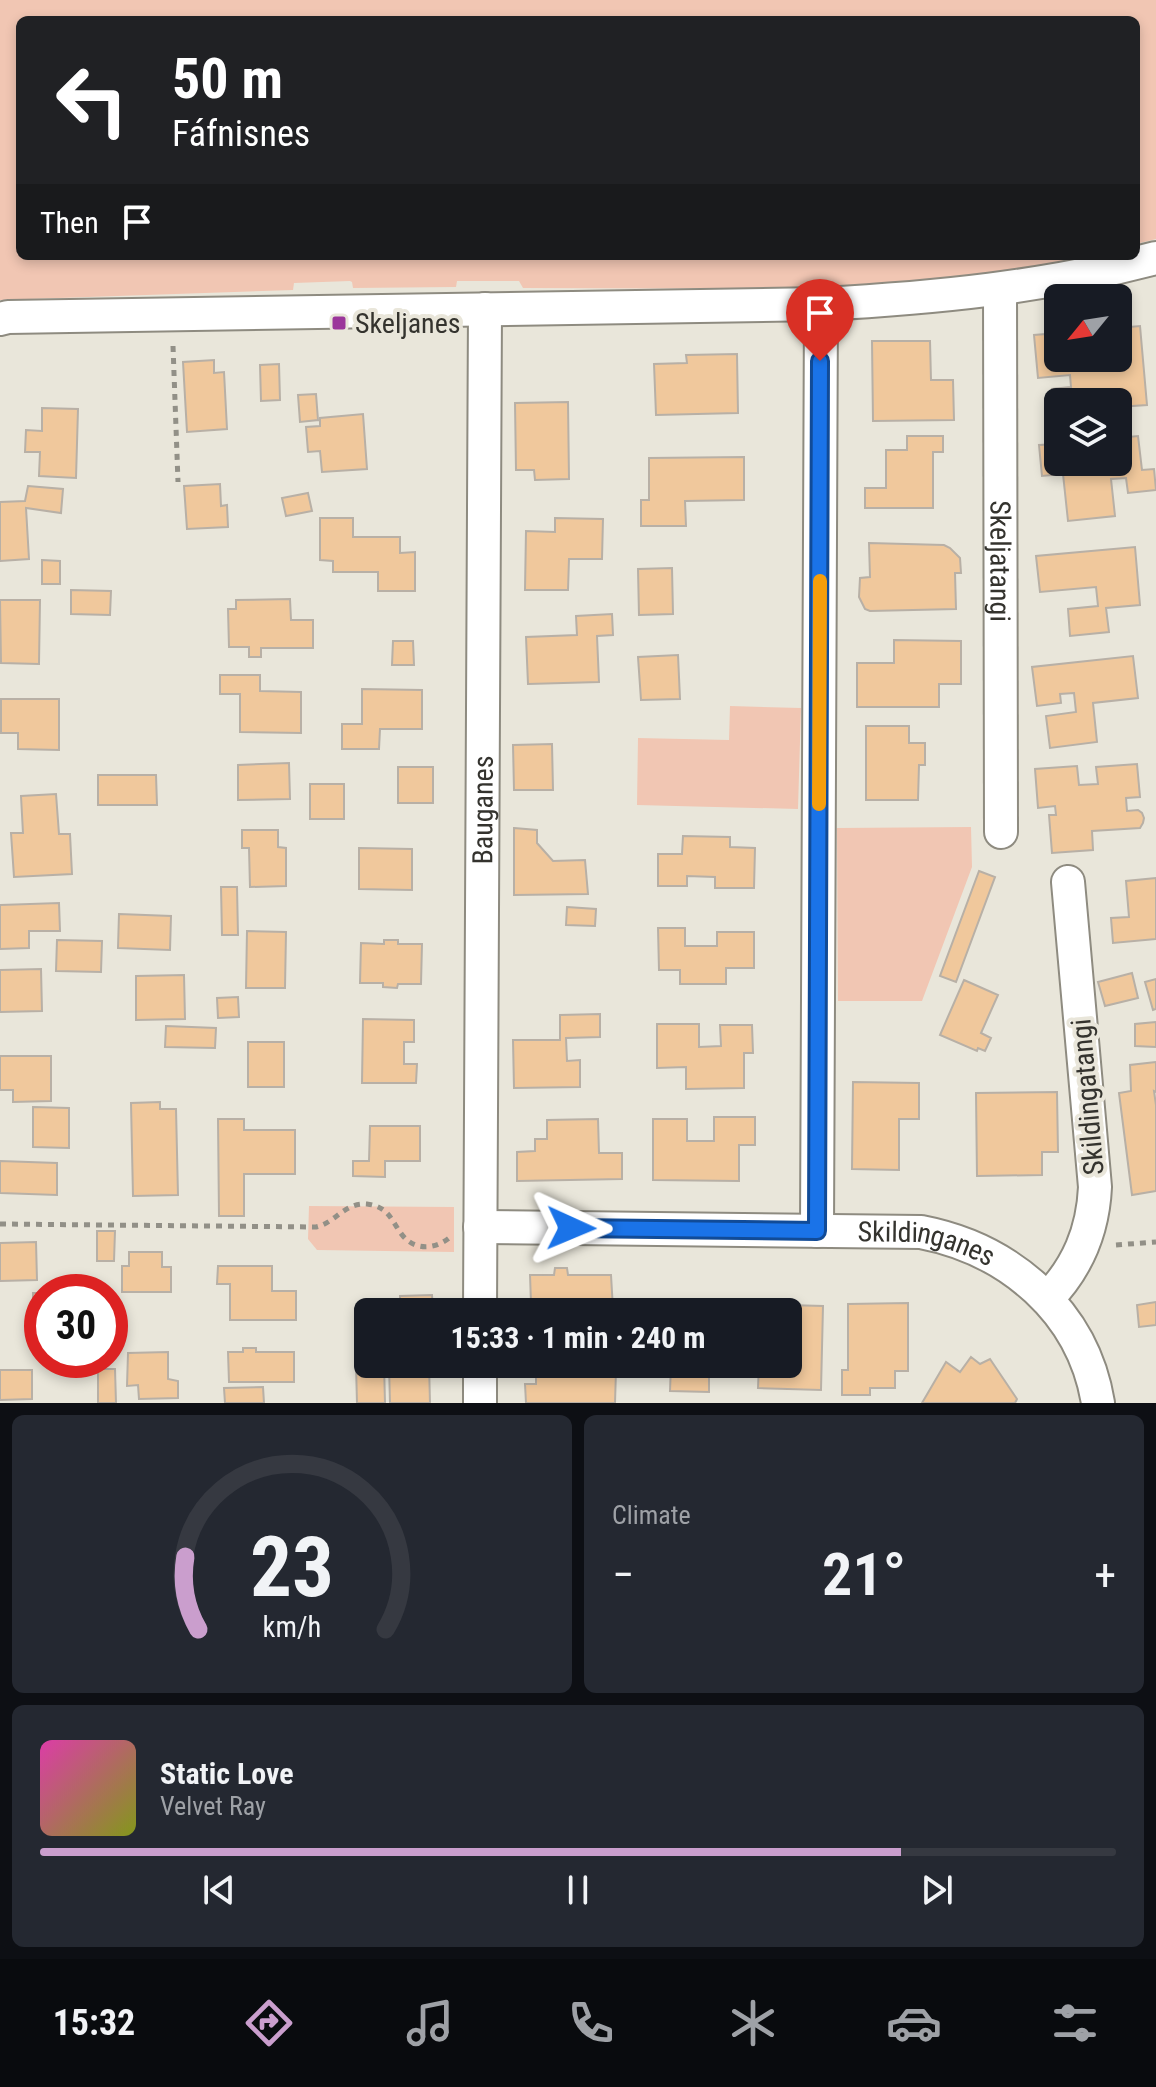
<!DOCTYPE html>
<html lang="en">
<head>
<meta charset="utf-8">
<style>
	body { margin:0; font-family:"Roboto Condensed",sans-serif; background:#242831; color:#f1f3f6; height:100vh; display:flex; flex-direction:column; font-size:30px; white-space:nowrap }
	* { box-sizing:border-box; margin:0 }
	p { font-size:26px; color:#9ea1a6 }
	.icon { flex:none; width:44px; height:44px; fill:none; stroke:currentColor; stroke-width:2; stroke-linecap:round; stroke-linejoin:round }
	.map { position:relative; height:1403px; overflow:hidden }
	.panel { display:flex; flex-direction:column; gap:12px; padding:12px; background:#0d0f14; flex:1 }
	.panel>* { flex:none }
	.guide { position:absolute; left:16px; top:16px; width:1124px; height:244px; border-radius:12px; box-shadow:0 4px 12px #0003; background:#202124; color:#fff; overflow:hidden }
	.needle { width:52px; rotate:240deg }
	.tools { position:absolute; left:1044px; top:284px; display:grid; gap:16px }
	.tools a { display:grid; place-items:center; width:88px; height:88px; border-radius:12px; background:#171b24; box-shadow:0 4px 12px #0003; font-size:40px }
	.speed { position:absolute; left:24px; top:1274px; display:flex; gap:16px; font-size:40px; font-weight:700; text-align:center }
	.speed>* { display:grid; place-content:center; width:104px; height:104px; border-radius:50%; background:#171b24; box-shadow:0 4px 12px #0003; line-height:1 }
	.speed .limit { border:12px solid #d22; background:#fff; color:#111 }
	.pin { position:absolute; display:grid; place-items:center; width:68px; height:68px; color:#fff; margin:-82px -34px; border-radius:50% 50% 50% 0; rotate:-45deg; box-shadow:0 0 8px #0007 }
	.pin .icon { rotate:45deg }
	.me { position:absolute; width:88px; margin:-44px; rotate:91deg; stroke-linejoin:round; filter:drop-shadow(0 0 6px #0008) }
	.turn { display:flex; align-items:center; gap:28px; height:168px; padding:0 24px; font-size:36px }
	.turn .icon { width:104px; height:104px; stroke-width:2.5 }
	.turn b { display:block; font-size:56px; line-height:68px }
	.then { display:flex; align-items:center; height:76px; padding:0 24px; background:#0003; gap:16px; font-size:30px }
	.big { font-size:60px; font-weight:700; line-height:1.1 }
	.panel .card { flex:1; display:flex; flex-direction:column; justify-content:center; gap:12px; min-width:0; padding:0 28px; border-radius:12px; background:#242831 }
	.panel .dial { align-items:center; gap:0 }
	.dial svg { height:208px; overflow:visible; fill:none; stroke:#363941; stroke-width:7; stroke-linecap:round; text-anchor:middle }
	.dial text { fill:#f1f3f6; stroke:none }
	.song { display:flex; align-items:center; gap:24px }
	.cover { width:96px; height:96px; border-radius:12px; background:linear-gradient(135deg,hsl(320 70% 55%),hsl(70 70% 35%)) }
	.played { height:8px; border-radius:4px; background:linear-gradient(90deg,#ca9ecd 80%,#363941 80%) }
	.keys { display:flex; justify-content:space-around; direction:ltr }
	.heat { display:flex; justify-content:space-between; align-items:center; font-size:44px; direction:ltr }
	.panel .tiles { flex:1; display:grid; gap:12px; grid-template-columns:1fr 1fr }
	.card:last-child { grid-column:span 2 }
	.trip { position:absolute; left:354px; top:1298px; width:448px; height:80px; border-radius:12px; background:#171b24; box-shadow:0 4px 12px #0003; font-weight:700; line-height:80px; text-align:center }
	.tab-bar { display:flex; height:128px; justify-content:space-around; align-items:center; background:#090b0e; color:#9ea1a6 }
	.tab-bar .icon { width:56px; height:56px }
	.tab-bar .on { color:#ca9ecd }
	.tab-bar b { font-size:36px; color:#f1f3f6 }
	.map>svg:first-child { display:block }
	.green { fill:#f1c6b3 }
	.building { fill:#f0c89c; stroke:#b8b0a6; stroke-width:2 }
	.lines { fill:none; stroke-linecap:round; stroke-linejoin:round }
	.minor-casing { stroke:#8e8b80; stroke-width:36 }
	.path { stroke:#929087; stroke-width:5; stroke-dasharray:6 6; stroke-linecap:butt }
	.minor { stroke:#fff; stroke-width:32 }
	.route-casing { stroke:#114b97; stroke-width:20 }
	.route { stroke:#1a73e8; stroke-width:14 }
	.slow { stroke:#f59e0b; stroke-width:14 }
	.poi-dot { fill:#9b369b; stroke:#e9e6da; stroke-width:3 }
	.labels { text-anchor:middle; stroke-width:8; stroke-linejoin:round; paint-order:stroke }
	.poi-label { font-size:28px; fill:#34332e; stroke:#e9e6da; text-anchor:start }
	.street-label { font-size:28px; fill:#34332e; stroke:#e9e6da }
</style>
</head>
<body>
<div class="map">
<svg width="1156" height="1403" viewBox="0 0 1156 1403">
	<rect width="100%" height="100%" fill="#e9e6da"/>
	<path class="green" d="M0 0H1156V239L1136 244V20H20V256H1087L1021 270 892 286 806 289 523 288 519 281H457L456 287 353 288 352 282 350 281 294 283 293 290 0 300Z
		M730 706 801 708 798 809 637 805 638 738 729 740Z
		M971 827 972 867 922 1001H838L837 828Z
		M309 1206 454 1207V1252L317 1250 308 1239Z"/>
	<path class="building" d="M1140 326 1147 405 1118 407V402H1115L1114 390 1090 391 1091 402H1058V419H1055L1052 389 1071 387 1070 375 1038 378 1034 335 1058 333V358H1118V328Z
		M872 341H930L931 380H953L954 420 873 421Z
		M737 354 738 413 656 415 654 364 687 363 686 355Z
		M214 360V373L224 372 227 429 187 432 183 362Z
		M279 364 280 400 261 401 260 365Z
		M316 394 318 420 300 422 298 395Z
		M568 402 569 479 535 480 534 470H516L515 403Z
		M42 408 78 409 76 478 39 476 40 452H25L26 430 42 431Z
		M363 414 367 469 322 472 320 451 308 452 306 427 320 426V418Z
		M907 436H943V452H933V508H865V488H886V450H907Z
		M1138 436 1142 470 1154 469 1156 490 1128 493 1126 478 1111 479 1115 516 1068 521 1063 474 1042 476 1039 445 1058 444V462H1118V438Z
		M744 457V500L685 501 686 526H641V500H649V458Z
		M220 484 221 506 227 505 228 527 187 529 184 486Z
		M28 486 63 489 61 513 26 508 29 559 0 561V502L25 501Z
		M308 493 312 511 286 516 282 498Z
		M320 518H353V537H400V553L415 552V591H378V572H333V561L320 560Z
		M555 518 603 519 602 559H569L568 590H525L526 531 555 532Z
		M869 543 944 545 950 548 960 558 961 573H955L956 609 870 611 865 609 859 597 860 578 870 577Z
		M1135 547 1140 605 1106 608 1109 632 1070 636 1068 609 1098 606 1096 587 1040 592 1036 556Z
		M42 560 60 561V584H42Z
		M672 568 673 614 639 615 638 569Z
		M71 590 111 591 110 615 71 614Z
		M290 599 291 620H313V648H261V657H249V647H229L228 609H236V600Z
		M0 600H40L39 664 1 663Z
		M612 614 613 635 597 636 599 682 528 684 526 637 577 635 576 616Z
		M894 640 961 641V684H939V707H857V663H894Z
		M393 641H413L414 665H392Z
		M678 655 680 699 641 700 638 657Z
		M1133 656 1138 698 1093 703 1097 742 1050 748 1046 716 1076 712 1074 693 1060 694 1061 703 1037 706 1032 667Z
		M220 675H260V691L301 692V733L240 732V694H220Z
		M362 689 422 690V729H380L379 749H342V724H362Z
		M1 699H59V750L18 749V733H1Z
		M866 726H909V743H925V765H919L918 800H866Z
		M552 744 553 790H514L513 745Z
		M289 763 290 799 238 800V765Z
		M1137 764 1140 797 1126 798 1127 811 1138 810 1142 813 1144 818 1143 823 1140 828 1092 831 1093 850 1052 853 1049 815H1056L1055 806 1038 808 1035 769 1077 766 1079 785 1098 784 1096 767Z
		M398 767H433V803H398Z
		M98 775H156L157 805H98Z
		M310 784H344V819H310Z
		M56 794 59 834H70L72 874 14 877 11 833H23L21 796Z
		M514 828 537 830V843L553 861 585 860 588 894 514 895Z
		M242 830H278V847L286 848V886L250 887 249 848H242Z
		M683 836 730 837V847L755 848 754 888H715V877L687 876V886H658V854H682Z
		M359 848 412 849V890L359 889Z
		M979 871 995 877 956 982 940 976Z
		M1156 878V939L1113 943 1111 918 1129 917 1126 881Z
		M221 887H237L238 935H222Z
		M59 903 60 931H29V948L0 949V905Z
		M567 907 596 909 595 926 566 925Z
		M119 914 171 916 170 950 118 948Z
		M658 928H685V946H717V932H754V968H726V984H680V970H659Z
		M247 931 286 932 285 988H246Z
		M57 940 102 941 101 972 56 971Z
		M384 940H398V944H422L421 984H398L397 988 383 987V983H360L361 943 384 944Z
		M41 969 42 1011 0 1012V970Z
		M1132 973 1138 998 1105 1006 1098 982Z
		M184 975 185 1019 136 1020V976Z
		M1156 979V1009L1153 1010 1145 982Z
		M964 980 998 995 981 1033 991 1038 985 1051 978 1048 977 1051 940 1035Z
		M238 997 239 1017 218 1018 217 998Z
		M600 1014V1037L566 1038 567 1061 580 1060V1087L514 1088 513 1040H560V1015Z
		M363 1019 414 1020V1042H404V1064H417L416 1083H362Z
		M1156 1022V1047L1135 1046V1024Z
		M657 1024H699V1047L721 1046 720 1025H752L753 1053H744V1088L686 1089V1067L657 1068Z
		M166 1026 216 1028 215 1048 165 1047Z
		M248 1042H284V1087H248Z
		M0 1056H51V1101L13 1102V1090H0Z
		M1156 1062V1092L1154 1091 1156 1105V1191L1132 1195 1119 1093 1131 1091 1130 1065Z
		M853 1082 919 1083V1119H899V1170L852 1169Z
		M1057 1092 1058 1152H1042V1175L977 1176 976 1093Z
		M160 1102V1109H176L178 1195 133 1196 131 1103Z
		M33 1107 69 1108V1148L33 1147Z
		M714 1117H755V1145H739V1181L653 1180V1119H687V1141H714Z
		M218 1119H244V1130H295V1174H244V1216H219Z
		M598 1119 599 1153H622V1179L517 1181V1152L535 1151V1139H547V1120Z
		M370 1126H420V1161H385V1177L353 1176V1161H369Z
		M0 1161 57 1163V1195L0 1193Z
		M97 1231H115L114 1261H97Z
		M36 1242 37 1280 0 1281V1243Z
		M129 1252H162V1267H171V1292H122V1266H129Z
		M218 1266H272V1291H296V1320H230V1284H217Z
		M555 1268H567L568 1275H611L613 1309 631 1312H539V1304L531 1303 530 1275H554Z
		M33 1293H42V1315H33Z
		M432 1295 433 1312H400V1296Z
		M761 1300 787 1301V1305L823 1306 821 1390 758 1388 759 1364H788V1312H760Z
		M672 1301 689 1302V1307L732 1308V1312H672Z
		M1156 1302V1325L1139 1327 1137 1305Z
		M908 1303V1371H895V1388H870V1395H842V1370H848V1304Z
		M243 1348H256V1352H294V1382H229L228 1352H243Z
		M168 1352V1379L178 1381V1398L139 1399 138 1385 127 1386 128 1353Z
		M971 1357 980 1364 990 1359 1017 1399 1015 1403H922L946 1362 960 1372Z
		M384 1364 385 1403H357L356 1365Z
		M399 1364H429L430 1403H390L389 1365Z
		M536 1364H576V1371L616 1370 615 1403H526L525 1384H536Z
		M671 1364H704V1375H709V1392L670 1391Z
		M98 1369H115L116 1403H98Z
		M0 1370H32V1399L0 1400Z
		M263 1387 264 1403H225L224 1388Z"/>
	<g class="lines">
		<defs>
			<g id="minor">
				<path id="s1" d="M1000 289 1001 832"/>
				<path d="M0 319 8 317 821 304C933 298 1047 287 1156 258"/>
				<path id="s2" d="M480 1227 921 1232C1009 1249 1083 1311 1098 1403"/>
				<path d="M817 1231 821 304"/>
				<path d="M1047 1299C1078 1267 1093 1231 1095 1187L1068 882"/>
				<path id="s3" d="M480 1312 485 309"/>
				<path d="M480 1403V1364"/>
			</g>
		</defs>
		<use href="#minor" class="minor-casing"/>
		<path class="path" d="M173 346 178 482
			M0 1224 316 1227C335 1223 345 1202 367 1204 390 1207 391 1221 403 1236 416 1251 435 1249 449 1238
			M1116 1245 1156 1242"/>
		<use href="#minor" class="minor"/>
	</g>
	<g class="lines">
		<defs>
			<path id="route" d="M571 1228 817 1231 820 361"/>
		</defs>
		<use href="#route" class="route-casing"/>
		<use href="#route" class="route"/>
		<path class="slow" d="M819 804 820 581"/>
	</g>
	<rect class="poi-dot" x="331" y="315" width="16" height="16" rx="4"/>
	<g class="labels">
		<g class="poi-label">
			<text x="355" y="333">Skeljanes</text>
		</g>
		<g class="street-label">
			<text dy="10" stroke="none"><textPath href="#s1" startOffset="272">Skeljatangi</textPath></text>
			<text dy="10" stroke="none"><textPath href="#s3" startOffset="502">Bauganes</textPath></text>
			<text transform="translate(1087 1097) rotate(-95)" y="10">Skildingatangi</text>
			<text dy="10" stroke="none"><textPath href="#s2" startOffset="448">Skildinganes</textPath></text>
		</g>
	</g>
</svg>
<div class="tools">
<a><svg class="needle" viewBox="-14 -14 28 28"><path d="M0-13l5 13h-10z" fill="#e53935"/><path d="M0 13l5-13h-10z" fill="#9ea1a6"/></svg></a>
<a><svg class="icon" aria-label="layers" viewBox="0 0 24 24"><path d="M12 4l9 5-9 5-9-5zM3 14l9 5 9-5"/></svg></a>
</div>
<div class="speed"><div class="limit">30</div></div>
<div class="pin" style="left:820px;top:361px;background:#d93025"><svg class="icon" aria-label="arrive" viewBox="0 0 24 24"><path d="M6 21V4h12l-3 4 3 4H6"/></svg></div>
<svg class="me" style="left:571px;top:1228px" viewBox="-20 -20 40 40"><path d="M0-17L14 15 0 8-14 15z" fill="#1a73e8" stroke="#fff" stroke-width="4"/></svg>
<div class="trip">15:33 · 1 min · 240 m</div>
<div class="guide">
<div class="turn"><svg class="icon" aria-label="left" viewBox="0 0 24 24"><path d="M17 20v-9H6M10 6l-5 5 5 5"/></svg><div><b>50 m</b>Fáfnisnes</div></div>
<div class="then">Then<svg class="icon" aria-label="arrive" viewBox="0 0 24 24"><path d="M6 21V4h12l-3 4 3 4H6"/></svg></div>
</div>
</div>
<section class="panel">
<div class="tiles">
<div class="card dial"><svg viewBox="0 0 100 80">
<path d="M14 69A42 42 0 1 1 86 69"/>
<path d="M14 69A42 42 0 0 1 9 41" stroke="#ca9ecd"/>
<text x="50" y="56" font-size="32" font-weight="700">23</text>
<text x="50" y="72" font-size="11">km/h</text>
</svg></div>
<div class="card"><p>Climate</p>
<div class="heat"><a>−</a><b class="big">21°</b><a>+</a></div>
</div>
<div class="card">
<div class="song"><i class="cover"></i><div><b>Static Love</b><p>Velvet Ray</p></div></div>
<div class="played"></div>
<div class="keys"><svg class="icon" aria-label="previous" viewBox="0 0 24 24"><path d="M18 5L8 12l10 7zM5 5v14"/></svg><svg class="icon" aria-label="pause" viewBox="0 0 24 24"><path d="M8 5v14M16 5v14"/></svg><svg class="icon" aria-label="next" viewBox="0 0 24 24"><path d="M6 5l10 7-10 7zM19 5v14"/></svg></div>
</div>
</div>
</section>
<nav class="tab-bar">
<b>15:32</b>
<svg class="icon on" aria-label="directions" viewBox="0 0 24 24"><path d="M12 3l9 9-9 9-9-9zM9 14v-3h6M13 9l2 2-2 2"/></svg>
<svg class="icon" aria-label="music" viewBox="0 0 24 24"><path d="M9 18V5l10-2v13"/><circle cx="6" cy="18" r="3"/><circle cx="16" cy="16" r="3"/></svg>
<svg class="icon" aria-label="phone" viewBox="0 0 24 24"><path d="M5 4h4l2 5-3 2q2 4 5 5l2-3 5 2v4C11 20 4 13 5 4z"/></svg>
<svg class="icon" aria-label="climate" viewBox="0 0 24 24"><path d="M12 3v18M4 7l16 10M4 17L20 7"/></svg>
<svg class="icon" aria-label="car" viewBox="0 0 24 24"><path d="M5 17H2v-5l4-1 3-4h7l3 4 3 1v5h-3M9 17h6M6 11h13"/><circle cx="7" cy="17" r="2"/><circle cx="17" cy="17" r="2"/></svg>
<svg class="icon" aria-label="filters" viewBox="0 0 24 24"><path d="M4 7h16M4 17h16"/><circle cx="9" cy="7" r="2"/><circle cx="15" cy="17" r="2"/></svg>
</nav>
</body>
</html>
